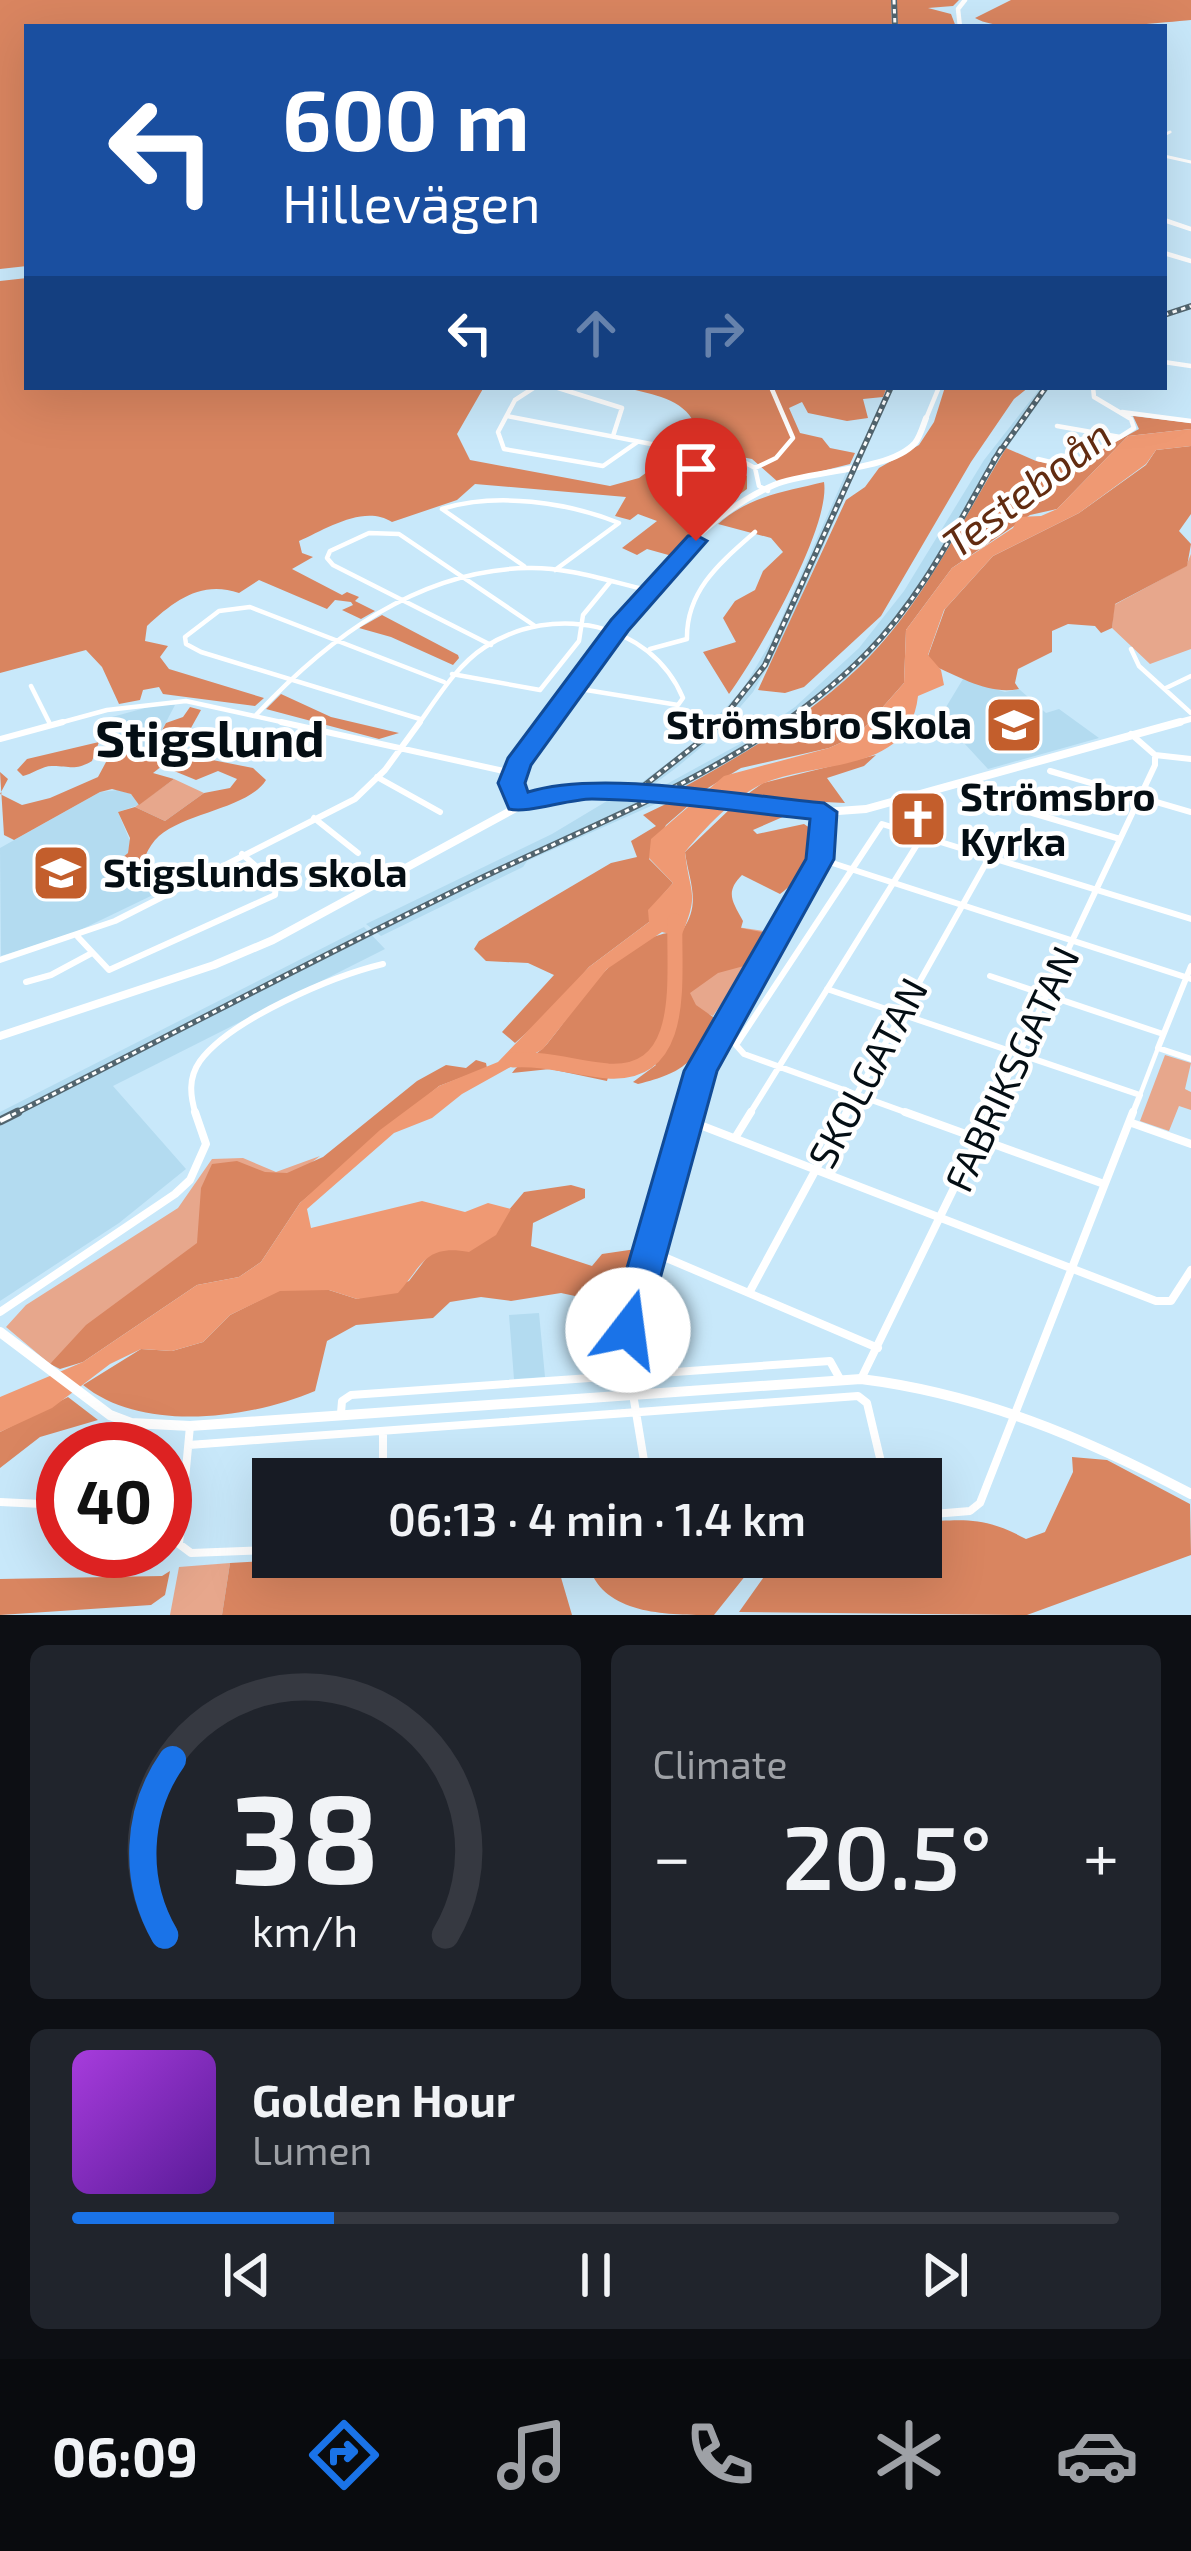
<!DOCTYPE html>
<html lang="en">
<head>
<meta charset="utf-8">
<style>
	body { margin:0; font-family:"Exo 2",sans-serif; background:#20242c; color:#f1f3f6; height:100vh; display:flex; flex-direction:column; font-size:45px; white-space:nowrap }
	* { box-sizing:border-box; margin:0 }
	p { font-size:39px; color:#9ea1a6 }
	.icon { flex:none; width:66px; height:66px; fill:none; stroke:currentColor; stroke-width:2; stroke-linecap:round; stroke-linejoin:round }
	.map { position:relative; height:1615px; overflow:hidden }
	.details { display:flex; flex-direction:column; gap:30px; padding:30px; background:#0d0f14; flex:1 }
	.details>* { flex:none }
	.guide { position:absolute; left:24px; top:24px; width:1143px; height:366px; border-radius:0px; box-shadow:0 12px 48px #0002; background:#1a4fa0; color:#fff; overflow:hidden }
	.speed { position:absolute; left:36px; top:1422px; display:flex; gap:24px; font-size:60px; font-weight:700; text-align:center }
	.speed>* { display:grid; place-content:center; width:156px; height:156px; border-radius:50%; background:#171b24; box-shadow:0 12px 48px #0002; line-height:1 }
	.speed .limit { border:18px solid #d22; background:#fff; color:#111 }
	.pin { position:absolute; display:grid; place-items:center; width:102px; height:102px; color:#fff; margin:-123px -51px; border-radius:50% 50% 50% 0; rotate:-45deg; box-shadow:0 0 12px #0007 }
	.pin .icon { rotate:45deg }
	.me { position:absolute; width:132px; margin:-66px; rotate:15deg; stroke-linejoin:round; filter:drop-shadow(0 0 9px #0008) }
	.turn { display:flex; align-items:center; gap:42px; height:252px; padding:0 60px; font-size:54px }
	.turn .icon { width:156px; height:156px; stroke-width:2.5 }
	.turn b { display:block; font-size:84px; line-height:102px }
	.lanes { display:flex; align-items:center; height:114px; padding:0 60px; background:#0003; justify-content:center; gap:60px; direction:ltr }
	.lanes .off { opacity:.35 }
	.big { font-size:90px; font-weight:600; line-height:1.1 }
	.details .card { flex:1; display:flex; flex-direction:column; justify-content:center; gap:18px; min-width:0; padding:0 42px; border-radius:18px; background:#20242c }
	.details .dial { align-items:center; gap:0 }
	.dial svg { height:312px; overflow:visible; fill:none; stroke:#363941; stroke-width:7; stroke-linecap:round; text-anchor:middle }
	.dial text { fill:#f1f3f6; stroke:none }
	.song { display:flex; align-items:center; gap:36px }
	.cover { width:144px; height:144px; border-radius:18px; background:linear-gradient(135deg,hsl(280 70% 55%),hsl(270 70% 35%)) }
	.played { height:12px; border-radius:6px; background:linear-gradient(90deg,#1a73e8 25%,#363941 25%) }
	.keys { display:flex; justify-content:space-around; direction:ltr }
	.heat { display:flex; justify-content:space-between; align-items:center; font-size:66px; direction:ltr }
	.details .tiles { flex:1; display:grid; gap:30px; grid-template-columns:1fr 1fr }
	.card:last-child { grid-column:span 2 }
	.trip { position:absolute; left:252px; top:1458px; width:690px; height:120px; border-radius:0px; background:#171b24; box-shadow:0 12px 48px #0002; font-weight:600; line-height:120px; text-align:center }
	.tabs { display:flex; height:192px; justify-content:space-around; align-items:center; background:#090b0e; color:#9ea1a6 }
	.tabs .icon { width:84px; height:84px }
	.tabs .on { color:#1a73e8 }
	.tabs b { font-size:54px; color:#f1f3f6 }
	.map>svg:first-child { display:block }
	.built { fill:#b3dbf0 }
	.green { fill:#e7a78c }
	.forest { fill:#d98560 }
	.water { fill:#ef9973 }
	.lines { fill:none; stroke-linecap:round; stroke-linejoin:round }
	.river { stroke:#ef9973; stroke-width:15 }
	.pedestrian { stroke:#fff; stroke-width:4.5 }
	.minor-far3 { stroke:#fff; stroke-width:3 }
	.minor-far2 { stroke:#fff; stroke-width:4.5 }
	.minor-far1 { stroke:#fff; stroke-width:6 }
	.minor { stroke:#fff; stroke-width:8 }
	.tertiary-far3 { stroke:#fff; stroke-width:4.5 }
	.tertiary-far2 { stroke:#fff; stroke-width:6 }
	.tertiary-far1 { stroke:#fff; stroke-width:8 }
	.tertiary { stroke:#fff; stroke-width:10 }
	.rail-far1-casing { stroke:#52656f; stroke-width:6 }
	.rail-casing { stroke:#52656f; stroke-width:9 }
	.rail-far1 { stroke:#fff; stroke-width:3; stroke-dasharray:4.5; stroke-linecap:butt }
	.rail { stroke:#fff; stroke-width:4.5; stroke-dasharray:12; stroke-linecap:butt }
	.route { fill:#1a73e8; stroke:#114b97; stroke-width:3 }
	.labels { text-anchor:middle; stroke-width:9; stroke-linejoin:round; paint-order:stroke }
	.poi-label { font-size:39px; font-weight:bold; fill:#040e14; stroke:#fff; text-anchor:start }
	.street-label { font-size:39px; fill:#040e14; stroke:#fff }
	.water-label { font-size:42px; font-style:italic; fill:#622c11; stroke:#fff }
	.district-label { font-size:51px; font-weight:bold; fill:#040e14; stroke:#fff }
</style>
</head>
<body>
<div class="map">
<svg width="1191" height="1615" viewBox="0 0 1191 1615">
	<rect width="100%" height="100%" fill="#c8e8fa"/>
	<path class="built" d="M1041 387H1050L1005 450 911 604 871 655 837 687 762 743 673 793 654 791 747 740 795 707 859 648 904 591 984 460Z
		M856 470 782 642 753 692 717 734 676 768 646 790 633 789 689 747 743 689 772 640 847 471Z
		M963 679 1005 692 1019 689 1046 713 1059 709 1099 738 988 769 940 717Z
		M156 705H175L153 747 124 744 112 717Z
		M118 790 131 794 139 805 118 812 130 841 128 853 113 865 155 894 74 933 1 956 0 848 100 792Z
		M612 798 660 802 527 861 523 867 381 936 366 924 552 834Z
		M364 927 385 949 113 1086 186 1169 119 1223 0 1301V1112Z
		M539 1313 545 1377 514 1379 509 1315Z"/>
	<path class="green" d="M1191 554V649L1150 664 1112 628 1114 605 1186 566Z
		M174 779 204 793 165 821 135 807Z
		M737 927 770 932 713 1016 697 1009 688 995Z
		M1165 1055 1191 1063 1185 1089 1191 1092V1110L1179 1106 1169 1131 1140 1121Z
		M320 1156 50 1364 6 1327 26 1305 178 1208 212 1159 243 1158 276 1172Z
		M230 1563 222 1615H170L179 1567Z"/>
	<path class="forest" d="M0 0H891L892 27H27V266L0 269Z
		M896 0H959L953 6 928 8 951 14 956 27H898Z
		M1011 0H1191V20C1148 24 1009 38 975 18Z
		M27 278V387H484L457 434 470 460 610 486 639 478 670 455 729 463 747 476V489L712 514 672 556 647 549 637 555 622 548 657 521 638 514 630 520 615 516 626 497 475 484 457 500 392 522C364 504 326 529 299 541L302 553 313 557 292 569 342 595 347 592 359 597 355 601 375 611 361 619 342 610 353 605 351 602 335 600 327 609 259 580 239 593C201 580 174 601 147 626L145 641 168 646 160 657 169 669 264 698 255 706 163 694 159 687 143 690 140 700 119 704 102 667 86 650 0 673V281Z
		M622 387H887L883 397 863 399 868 418 847 421 808 413 802 402 789 408 800 433 822 438 830 448 855 453 850 464 778 482 752 459 720 453 725 434 692 419C679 397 646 393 622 387Z
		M945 387H1029L1014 399 971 462 881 616 804 687 785 693 758 690 846 500 865 487 879 468 919 445 934 422Z
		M1133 416 1191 423V429L1128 436 1057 509 1030 515 952 568 906 630 904 683 858 735 829 748 741 768 698 794 673 793C744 754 813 715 870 656 926 598 964 517 1006 448L1036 461 1070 467 1139 429Z
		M1191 446V514L1179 531 1191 544 1187 566 1115 604 1112 628 1101 633 1095 626 1068 624 1052 631V652L1018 669 1015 683 1019 689C989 695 960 677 934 666L928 656 945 609 993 556 1079 513 1146 465 1156 450Z
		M824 482C831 527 757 656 729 694L703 652 736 642 723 618 735 601 755 590 763 571 783 552 771 538 718 524C749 496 787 491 824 482Z
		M382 615 458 655 459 658 453 665 391 637 359 628Z
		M281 694 331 717 399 733 379 739 266 709Z
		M190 707 201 710 177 753 253 768 266 780C249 808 188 812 159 836 147 847 143 863 135 877L113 865 128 853 130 838 118 812 135 807 165 821 204 793 230 788 237 779 218 771 196 780 162 766 153 773 174 779 139 805 131 794 112 789 100 792 14 840 4 835 0 772 8 779 0 794 22 805 50 798 98 777 113 749 153 747 166 723 183 717Z
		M99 742 92 761C75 771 70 766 53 766 44 765 32 774 23 776L17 770 27 759Z
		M876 755 864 766 827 778 845 803 742 798 763 783Z
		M668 803 688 806 666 825 649 859 673 883 654 905 649 922 589 967 552 1010 515 1043 502 1032 554 975 528 963 486 961 474 949 479 941 611 863 637 857 631 841 656 826 643 815Z
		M731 808 785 816 753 830 757 834 804 824 813 830C813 854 800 880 780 894L742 875C725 892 732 901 743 921L741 928 767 933 744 966 718 973 690 993 696 1005 716 1019C694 1062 686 1072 638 1084L633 1082 656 1065 650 1059 611 1066 607 1081 550 1069 512 1073C519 1062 537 1056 547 1044 583 1000 618 934 682 931 702 903 689 882 685 852Z
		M476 1060 486 1063 487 1068 439 1086 300 1203 261 1262 239 1277 197 1285 83 1362 60 1369 50 1364 86 1325 197 1243 201 1188 212 1164 237 1161 265 1172 287 1173 323 1157 417 1081 446 1065 466 1068Z
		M571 1185 585 1189V1198L533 1223 531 1246 592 1266 602 1254 636 1249 627 1294 617 1305 561 1293 511 1301 481 1297 450 1302 433 1318 356 1325 327 1341 315 1391C249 1419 142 1433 83 1385L141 1349 172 1351 203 1342 230 1315 280 1290H329L357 1299 409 1281 428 1256 502 1218 524 1192Z
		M68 1397 98 1420 40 1437 0 1468V1432Z
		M1072 1457 1107 1460 1190 1504 1191 1555 1027 1615 739 1612 778 1557H921V1522C967 1519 985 1517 1026 1539L1045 1532 1073 1472Z
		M337 1557H555L572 1615H222L230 1563Z
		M624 1557H757L758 1560 714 1615C669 1615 609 1615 591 1572Z
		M170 1571 165 1595 151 1605 0 1615V1579L162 1576Z"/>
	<path class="water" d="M1191 429V446L1156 450 1146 464 1079 513 993 556 944 610 928 655 941 670 944 685 918 696C909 776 817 759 762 784 734 797 704 829 685 852 690 897 700 891 681 937L662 932 607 969 543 1049 462 1094 432 1118 394 1133 307 1209 311 1228 422 1201 465 1212 488 1203 511 1209 496 1235 469 1252C425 1244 423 1265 398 1293L357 1299 329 1290 280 1291 230 1315 203 1342 172 1351 141 1349 110 1364 52 1408 0 1432V1397L83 1362 197 1285 239 1277 261 1262 300 1203 380 1130 439 1086 498 1062 589 967 649 922 648 910 673 883 649 858 651 839 724 776 829 748 858 735 904 683 906 630 952 568 1013 528 1018 517 1041 516 1057 509 1128 436Z"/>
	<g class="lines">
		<path class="river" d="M513 1060C546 1058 575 1068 608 1071 689 1076 673 976 675 921"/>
		<path class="pedestrian" d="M1140 1095 1158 1048"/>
		<path class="minor-far3" d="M1164 135 1170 132
			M1164 156 1191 162"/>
		<path class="minor-far2" d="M1164 220 1191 229
			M1164 253 1191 261
			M1164 362 1191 366
			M535 387 515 400 498 432 504 449 603 466 636 443
			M555 387 622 408 613 436
			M1122 412 1191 421
			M507 416 744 462 755 468 759 486 768 491
			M1057 426 1120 437 1134 428 1131 419 1094 397 1093 387
			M677 451 691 424
			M1038 459 1067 466 1120 437
			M755 468 776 458 793 438 771 387
			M524 566 442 509C496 492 567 502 619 523L555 570
			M491 645 333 565 327 558 330 551 369 533 399 534 535 626
			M650 649 687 639C686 590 721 562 755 532
			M1131 649 1139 666 1191 713
			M452 674 540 690 579 641 583 615 610 582
			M31 686 50 724
			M1166 688 1191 676
			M256 715C328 638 418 570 528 568 568 567 608 581 647 590
			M420 719 201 652 186 644 185 637 219 611 250 607 444 682
			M52 725 107 710 186 701 295 725
			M418 725C437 698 457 665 485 647 553 603 650 621 683 698L678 705 574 688"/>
		<path class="minor-far1" d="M281 722 513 773
			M1131 734 1155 755 1191 759
			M0 739 63 722
			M1050 771 1191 812
			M377 777 440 812
			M1029 812 1120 839
			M314 818 358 853
			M820 859 1191 979
			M78 937 109 970 275 895 276 884 242 854
			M0 960 115 921 355 799 385 770 420 722
			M1191 966 1158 1048 1191 1059
			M990 976 1163 1034
			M26 982 51 975 92 953
			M827 989 1140 1095 1132 1115
			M196 1115C190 1096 188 1078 200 1061 231 1019 333 976 383 964
			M749 1115 923 835
			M845 1115 990 856
			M913 1115 744 1054 736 1045 882 824 1191 919
			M990 1115 1155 765V755"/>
		<path class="minor" d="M905 1112 1104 1184
			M687 1120 1156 1301H1171L1191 1270
			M1129 1122 1191 1144
			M735 1138 751 1112
			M650 1251 878 1348
			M749 1293 847 1112
			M0 1312 175 1194 190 1180 206 1144 195 1112
			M861 1379 991 1112
			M633 1394 647 1479
			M341 1413 342 1401 351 1395 830 1361 840 1379
			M190 1426 179 1544 191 1553 273 1550
			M383 1431V1479
			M189 1445 858 1396 867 1403 885 1479
			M0 1502 63 1505
			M165 1509H181
			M921 1515 970 1511 980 1503 1133 1112"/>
		<path class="tertiary-far3" d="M960 27 958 9 965 0
			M925 421 939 387"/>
		<path class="tertiary-far2" d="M547 725C610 641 673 529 774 485 809 470 889 472 915 443 920 437 923 426 926 418
			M1169 725 1191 719"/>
		<path class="tertiary-far1" d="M519 803 511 783 518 764 549 722
			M0 1036 214 965 273 940 538 796 595 791 824 812 866 809 1180 722
			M688 1115 700 1071 820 859 824 812"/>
		<path class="tertiary" d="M0 1332 110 1415 131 1423 190 1426 861 1379C981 1394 1085 1438 1191 1494
			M633 1394 627 1334 689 1112"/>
		<defs>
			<path id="rail-far1" d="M894 0 895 27
				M1164 315 1191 306
				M994 460 1046 387
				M636 792 712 732 765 665 891 387
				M12 1115C166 1037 319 957 475 881 610 816 758 763 866 654 924 596 960 519 1001 449"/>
			<path id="rail" d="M0 1121 18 1112"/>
		</defs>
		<use href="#rail-far1" class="rail-far1-casing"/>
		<use href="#rail" class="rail-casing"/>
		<use href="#rail-far1" class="rail-far1"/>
		<use href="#rail" class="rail"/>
	</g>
	<path class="route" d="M696 535 707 541 628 631 531 765 525 783 528 792C600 769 744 796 824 803L837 812 834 859 717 1071 646 1330 641 1341 628 1345 615 1341 609 1330 684 1071 806 859 810 819C738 812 664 800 592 799 568 799 527 814 509 809L498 783 508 758 611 620 688 536Z"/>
	<defs>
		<symbol id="school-square" viewBox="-11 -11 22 22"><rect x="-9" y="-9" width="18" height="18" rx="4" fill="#c35e2c" stroke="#fff"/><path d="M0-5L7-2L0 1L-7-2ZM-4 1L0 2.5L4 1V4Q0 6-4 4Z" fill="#fff"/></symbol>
		<symbol id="church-square" viewBox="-11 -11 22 22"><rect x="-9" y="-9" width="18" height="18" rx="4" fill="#c35e2c" stroke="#fff"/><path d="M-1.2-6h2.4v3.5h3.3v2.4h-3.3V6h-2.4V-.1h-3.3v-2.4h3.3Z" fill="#fff"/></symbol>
	</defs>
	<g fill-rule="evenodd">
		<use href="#school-square" x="981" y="692" width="66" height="66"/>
		<use href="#church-square" x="885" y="786" width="66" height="66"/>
		<use href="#school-square" x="28" y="840" width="66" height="66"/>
	</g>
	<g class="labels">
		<g class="poi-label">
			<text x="972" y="739" text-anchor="end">Strömsbro Skola</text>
			<text x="960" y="811">Strömsbro<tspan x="960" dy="45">Kyrka</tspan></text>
			<text x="103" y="887">Stigslunds skola</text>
		</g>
		<g class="street-label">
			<text transform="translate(1012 1069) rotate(-65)" y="14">FABRIKSGATAN</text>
			<text transform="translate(868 1073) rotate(-62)" y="14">SKOLGATAN</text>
		</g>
		<g class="water-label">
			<text transform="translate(1027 489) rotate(-37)" y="15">Testeboån</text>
		</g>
		<g class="district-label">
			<text x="210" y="757">Stigslund</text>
		</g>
	</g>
</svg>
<div class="speed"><div class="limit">40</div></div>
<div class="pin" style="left:696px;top:541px;background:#d93025"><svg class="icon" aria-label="arrive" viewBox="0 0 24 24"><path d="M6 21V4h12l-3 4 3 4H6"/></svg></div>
<svg class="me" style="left:628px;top:1330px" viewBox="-20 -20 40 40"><circle r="19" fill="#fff"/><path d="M0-13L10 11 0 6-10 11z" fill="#1a73e8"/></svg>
<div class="trip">06:13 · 4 min · 1.4 km</div>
<div class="guide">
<div class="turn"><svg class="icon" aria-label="left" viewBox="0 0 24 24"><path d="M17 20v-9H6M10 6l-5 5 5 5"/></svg><div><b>600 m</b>Hillevägen</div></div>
<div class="lanes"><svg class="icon" aria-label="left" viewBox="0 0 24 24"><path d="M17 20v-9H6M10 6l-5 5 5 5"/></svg><svg class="icon off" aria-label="ahead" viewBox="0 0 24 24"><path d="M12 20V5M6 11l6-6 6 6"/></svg><svg class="icon off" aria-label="right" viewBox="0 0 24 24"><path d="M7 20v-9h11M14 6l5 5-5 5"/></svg></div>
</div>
</div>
<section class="details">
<div class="tiles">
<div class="card dial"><svg viewBox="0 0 100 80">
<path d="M14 69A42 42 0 1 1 86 69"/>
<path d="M14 69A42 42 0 0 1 16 24" stroke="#1a73e8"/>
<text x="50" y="56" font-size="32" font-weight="700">38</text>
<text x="50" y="72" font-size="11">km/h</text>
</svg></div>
<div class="card"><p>Climate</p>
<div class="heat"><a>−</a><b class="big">20.5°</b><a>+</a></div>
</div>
<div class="card">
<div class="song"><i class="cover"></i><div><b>Golden Hour</b><p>Lumen</p></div></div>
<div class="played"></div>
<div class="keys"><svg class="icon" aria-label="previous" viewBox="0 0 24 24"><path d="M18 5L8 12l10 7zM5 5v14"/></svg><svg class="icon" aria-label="pause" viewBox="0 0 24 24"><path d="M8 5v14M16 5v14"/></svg><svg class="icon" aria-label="next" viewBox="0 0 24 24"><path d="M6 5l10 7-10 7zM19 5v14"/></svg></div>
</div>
</div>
</section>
<nav class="tabs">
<b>06:09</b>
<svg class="icon on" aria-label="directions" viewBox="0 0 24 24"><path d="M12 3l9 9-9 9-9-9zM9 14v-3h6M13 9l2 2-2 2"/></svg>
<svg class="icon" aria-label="music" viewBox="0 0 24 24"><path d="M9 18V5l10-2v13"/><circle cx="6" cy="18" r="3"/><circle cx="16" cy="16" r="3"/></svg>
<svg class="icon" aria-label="phone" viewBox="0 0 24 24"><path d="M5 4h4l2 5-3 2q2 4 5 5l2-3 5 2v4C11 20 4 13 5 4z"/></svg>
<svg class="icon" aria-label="climate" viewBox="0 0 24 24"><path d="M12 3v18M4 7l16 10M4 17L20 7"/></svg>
<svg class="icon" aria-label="car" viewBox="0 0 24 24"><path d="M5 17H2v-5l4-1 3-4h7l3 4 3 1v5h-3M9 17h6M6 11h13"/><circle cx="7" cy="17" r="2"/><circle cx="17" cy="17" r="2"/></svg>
</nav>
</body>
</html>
